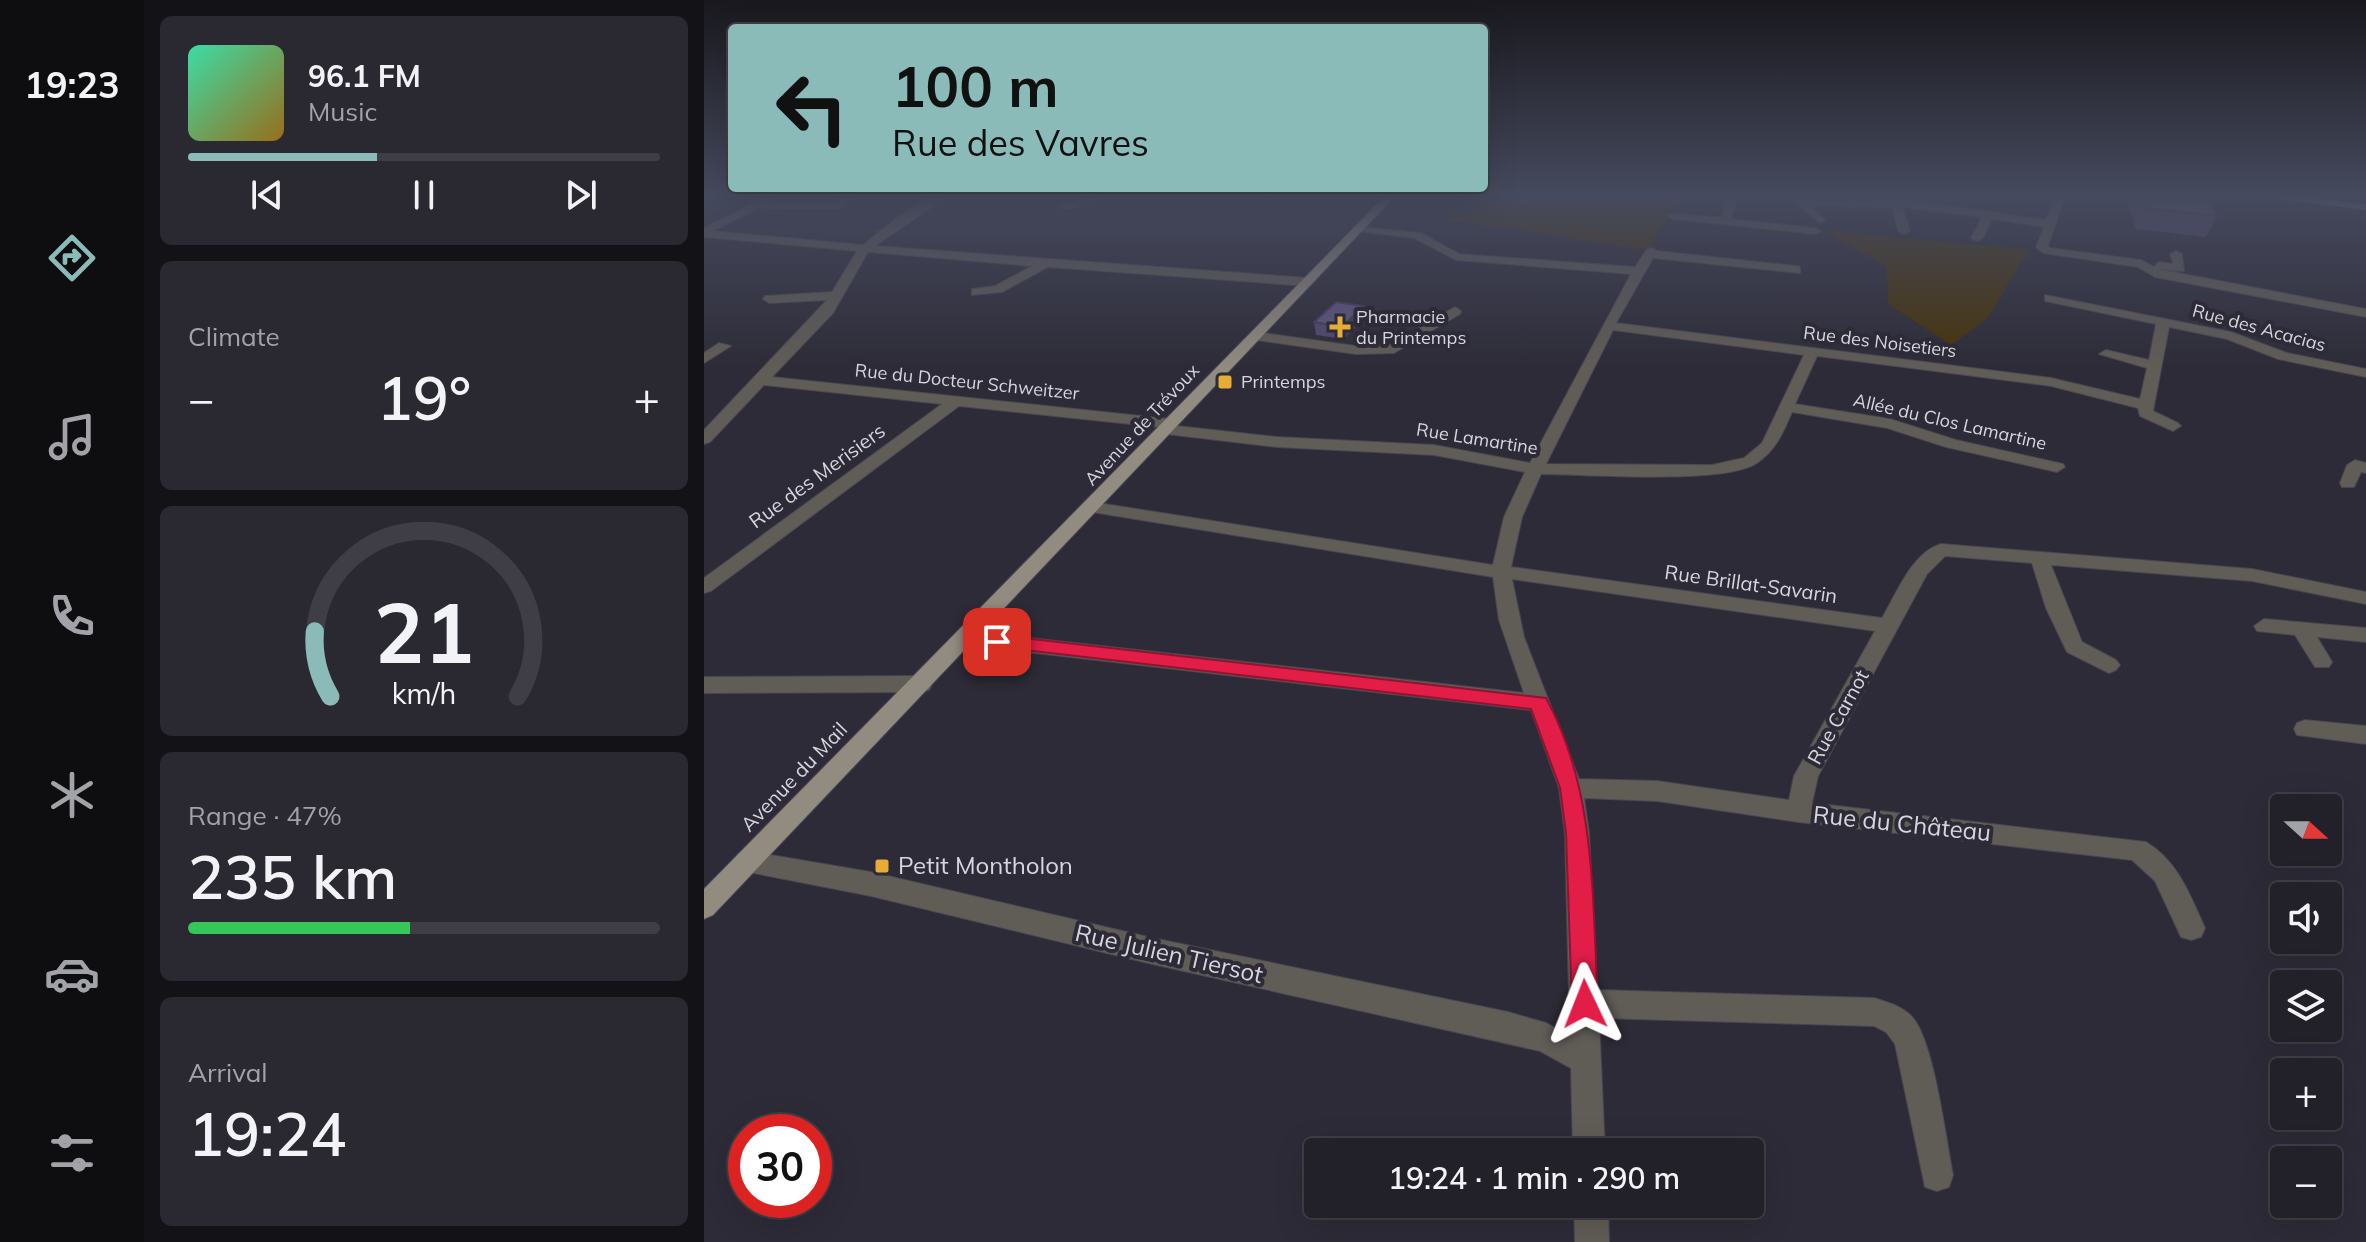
<!DOCTYPE html>
<html lang="en">
<head>
<meta charset="utf-8">
<style>
	body { margin:0; font-family:Mulish,sans-serif; background:#2a2831; color:#f1f3f6; height:100vh; display:flex; flex-direction:column; font-size:30px; white-space:nowrap }
	* { box-sizing:border-box; margin:0 }
	p { font-size:26px; color:#a2a3a8 }
	.icon { flex:none; width:44px; height:44px; fill:none; stroke:currentColor; stroke-width:2; stroke-linecap:round; stroke-linejoin:round }
	.map { position:relative; flex:1; overflow:hidden }
	.drawer { display:flex; flex-direction:column; gap:16px; padding:16px; background:#131217; width:560px }
	.drawer>* { flex:none }
	.hud { position:absolute; left:24px; top:24px; width:760px; height:168px; border-radius:8px; box-shadow:0 8px 32px #0002,0 0 0 2px #3f3e46; background:#8bbbb9; color:#111; overflow:hidden }
	.needle { width:52px; rotate:111deg }
	.fabs { position:absolute; left:1566px; top:794px; display:grid; gap:16px }
	.fabs a { display:grid; place-items:center; width:72px; height:72px; border-radius:8px; background:#222029; box-shadow:0 8px 32px #0002,0 0 0 2px #3f3e46; font-size:40px }
	.speed { position:absolute; left:24px; top:1114px; display:flex; gap:16px; font-size:40px; font-weight:700; text-align:center }
	.speed>* { display:grid; place-content:center; width:104px; height:104px; border-radius:50%; background:#222029; box-shadow:0 8px 32px #0002,0 0 0 2px #3f3e46; line-height:1 }
	.speed .limit { border:12px solid #d22; background:#fff; color:#111 }
	.pin { position:absolute; display:grid; place-items:center; width:68px; height:68px; color:#fff; margin:-34px; border-radius:16px; box-shadow:0 4px 12px #0006 }
	.me { position:absolute; width:88px; margin:-44px; rotate:358deg; stroke-linejoin:round; filter:drop-shadow(0 0 6px #0008) }
	.turn { display:flex; align-items:center; gap:28px; height:168px; padding:0 32px; font-size:36px }
	.turn .icon { width:104px; height:104px; stroke-width:2.5 }
	.turn b { display:block; font-size:56px; line-height:68px }
	.big { font-size:60px; font-weight:600; line-height:1.1 }
	.drawer .card { flex:1; display:flex; flex-direction:column; justify-content:center; gap:12px; min-width:0; padding:0 28px; border-radius:12px; background:#2a2831 }
	.drawer .dial { align-items:center; gap:0 }
	.dial svg { height:208px; overflow:visible; fill:none; stroke:#3f3e46; stroke-width:7; stroke-linecap:round; text-anchor:middle }
	.dial text { fill:#f1f3f6; stroke:none }
	.song { display:flex; align-items:center; gap:24px }
	.cover { width:96px; height:96px; border-radius:12px; background:linear-gradient(135deg,hsl(160 70% 55%),hsl(40 70% 35%)) }
	.played { height:8px; border-radius:4px; background:linear-gradient(90deg,#8bbbb9 40%,#3f3e46 40%) }
	.keys { display:flex; justify-content:space-around; direction:ltr }
	.heat { display:flex; justify-content:space-between; align-items:center; font-size:44px; direction:ltr }
	.charge { height:12px; border-radius:6px; background:linear-gradient(90deg,#34c759 47%,#3f3e46 0) }
	.trip { position:absolute; left:600px; top:1138px; width:460px; height:80px; border-radius:8px; background:#222029; box-shadow:0 8px 32px #0002,0 0 0 2px #3f3e46; font-weight:600; line-height:80px; text-align:center }
	main { display:flex; flex:1; min-height:0 }
	.tab-bar { display:flex; flex-direction:column; width:144px; justify-content:space-around; align-items:center; background:#0e0d10; color:#a2a3a8 }
	.tab-bar .icon { width:56px; height:56px }
	.tab-bar .current { color:#8bbbb9 }
	.tab-bar b { font-size:36px; color:#f1f3f6 }
	.map>svg:first-child { display:block }
	.green { fill:#47330a }
	.lines { fill:none; stroke-linecap:round; stroke-linejoin:round }
	.minor-casing { stroke:#484652; stroke-width:2 }
	.primary-casing { stroke:#484652; stroke-width:2 }
	.minor { fill:#605c56; fill-rule:evenodd }
	.primary { fill:#928b7f; fill-rule:evenodd }
	.wall { fill:#52496e }
	.shaded-wall { fill:#423c5a }
	.building { fill:#5f5580; stroke:#423c5a; stroke-width:2 }
	.route { fill:#e11d48; stroke:#92132f; stroke-width:2 }
	.poi-dot { fill:#e6ac36; stroke:#2d2b37; stroke-width:3 }
	.labels { text-anchor:middle; stroke-width:8; stroke-linejoin:round; paint-order:stroke }
	.far-poi-label { font-size:18px; fill:#d7d5de; stroke:#2d2b37; text-anchor:start }
	.far-street-label { font-size:18px; fill:#d7d5de; stroke:#2d2b37 }
	.street-label { font-size:20px; fill:#d7d5de; stroke:#2d2b37 }
	.near-street-label { font-size:24px; fill:#d7d5de; stroke:#2d2b37 }
	.near-poi-label { font-size:24px; fill:#d7d5de; stroke:#2d2b37; text-anchor:start }
</style>
</head>
<body>
<main>
<nav class="tab-bar">
<b>19:23</b>
<svg class="icon current" aria-label="directions" viewBox="0 0 24 24"><path d="M12 3l9 9-9 9-9-9zM9 14v-3h6M13 9l2 2-2 2"/></svg>
<svg class="icon" aria-label="music" viewBox="0 0 24 24"><path d="M9 18V5l10-2v13"/><circle cx="6" cy="18" r="3"/><circle cx="16" cy="16" r="3"/></svg>
<svg class="icon" aria-label="phone" viewBox="0 0 24 24"><path d="M5 4h4l2 5-3 2q2 4 5 5l2-3 5 2v4C11 20 4 13 5 4z"/></svg>
<svg class="icon" aria-label="climate" viewBox="0 0 24 24"><path d="M12 3v18M4 7l16 10M4 17L20 7"/></svg>
<svg class="icon" aria-label="car" viewBox="0 0 24 24"><path d="M5 17H2v-5l4-1 3-4h7l3 4 3 1v5h-3M9 17h6M6 11h13"/><circle cx="7" cy="17" r="2"/><circle cx="17" cy="17" r="2"/></svg>
<svg class="icon" aria-label="filters" viewBox="0 0 24 24"><path d="M4 7h16M4 17h16"/><circle cx="9" cy="7" r="2"/><circle cx="15" cy="17" r="2"/></svg>
</nav>
<section class="drawer">
<div class="card">
<div class="song"><i class="cover"></i><div><b>96.1 FM</b><p>Music</p></div></div>
<div class="played"></div>
<div class="keys"><svg class="icon" aria-label="previous" viewBox="0 0 24 24"><path d="M18 5L8 12l10 7zM5 5v14"/></svg><svg class="icon" aria-label="pause" viewBox="0 0 24 24"><path d="M8 5v14M16 5v14"/></svg><svg class="icon" aria-label="next" viewBox="0 0 24 24"><path d="M6 5l10 7-10 7zM19 5v14"/></svg></div>
</div>
<div class="card"><p>Climate</p>
<div class="heat"><a>−</a><b class="big">19°</b><a>+</a></div>
</div>
<div class="card dial"><svg viewBox="0 0 100 80">
<path d="M14 69A42 42 0 1 1 86 69"/>
<path d="M14 69A42 42 0 0 1 8 44" stroke="#8bbbb9"/>
<text x="50" y="56" font-size="32" font-weight="700">21</text>
<text x="50" y="72" font-size="11">km/h</text>
</svg></div>
<div class="card"><p>Range · 47%</p><b class="big">235 km</b><div class="charge"></div></div>
<div class="card"><p>Arrival</p><b class="big">19:24</b></div>
</section>
<div class="map">
<svg width="1662" height="1242" viewBox="0 0 1662 1242">
	<rect width="100%" height="100%" fill="#2d2b37"/>
	<path class="green" d="M789 194 842 204 858 194 905 198 911 194H978L944 250 741 220 753 213 764 214Z
		M1122 231 1325 250 1283 319 1247 345 1184 304 1183 267C1162 254 1142 245 1122 231Z"/>
	<g class="lines">
		<defs>
			<path id="minor" d="M146 194H158L133 209 54 208 9 231 159 245C182 227 216 194 247 194L171 246 604 278 610 282 604 286 344 267 298 292 268 295V289L291 286 328 266 164 252 129 313 68 377 466 419 471 421 473 426 573 437 730 445 826 463 927 274 752 260 710 238 654 231 649 228 650 226 717 233 755 254 931 267 943 249 947 248 953 251 1092 266 1096 267V273L949 258 912 323 1347 378 1436 399 1443 368 1395 354 1402 350 1445 360 1452 324 1341 301V295L1527 332 1583 353 1662 369V377L1574 359 1523 339 1465 327 1449 411 1474 423 1477 426 1469 431 1436 416 1434 408 1347 386 1113 356 1091 404 1186 419 1252 440 1359 464 1361 467 1353 472 1242 447 1183 428 1088 412C1079 433 1072 450 1053 463 1022 485 880 474 837 474L818 517 807 567 1178 618C1192 595 1208 552 1237 544L1548 569 1662 592V604L1548 581 1347 565 1378 642 1412 660 1416 665 1412 670 1405 673 1363 652 1342 608 1328 563 1241 556 1223 574 1114 776 1108 803 1442 842C1474 861 1486 895 1501 928L1497 937 1487 940 1477 937 1451 881 1428 860 1094 822 953 801 880 798 885 833 893 990 1170 998C1183 1002 1199 1006 1209 1018 1230 1043 1242 1139 1249 1175L1245 1187 1233 1191 1221 1187 1191 1044 1182 1032 1170 1026 895 1018 901 1152H869L867 1068 836 1051 444 963 167 896 34 870 30 862 34 854 43 851 167 872 444 937 804 1012 842 1023 866 1036 861 833 855 788 827 710 262 645 252 638 262 631 820 693 795 620 789 577 388 512 379 507 388 502 789 565 800 517 821 472 730 455 573 447 462 434 456 432 455 427 255 406 7 591 0 593V578L238 404 60 385 6 442 0 444V430L123 300 65 303 59 299 61 296 128 292 153 251 0 237V228L64 196 69 199 66 202 131 203ZM909 330 1100 355 1058 443 1040 458 1008 465 842 464ZM808 579 1171 631 1090 776 1085 800 953 781 875 779 820 637Z
				M398 194H413L362 210 357 207Z
				M1024 194H1034L1027 219 1111 228 1117 231 1111 234 968 219 963 216 968 213 1017 218Z
				M1352 194H1362L1344 246 1346 248 1437 260 1450 267 1455 262 1469 264 1466 254 1472 251 1478 254 1480 271 1453 269 1662 309V317L1451 277 1434 267 1339 253 1332 247 1340 227 1288 219 1279 238 1273 241 1267 238 1278 217 1198 207 1206 231 1200 234 1194 231 1188 207 1106 206 1121 220 1116 223 1091 203 1096 200 1212 201 1342 220Z
				M751 307 757 311 756 314 690 353 652 354 552 340 545 336 552 332 652 346 687 345Z
				M15 343 27 346 0 363V353Z
				M1651 460 1662 463V473L1657 472 1650 487H1638L1636 483 1643 465Z
				M1560 619 1662 628V642L1613 637 1628 662 1625 667H1611L1591 635 1553 631 1550 626Z
				M217 676 225 678 228 684 225 690 217 692 0 693V677Z
				M1601 720 1662 726V744L1593 735 1590 729 1593 723Z
				M870 1204H904L905 1242H871Z"/>
			<path id="primary" d="M683 194H693L9 915 0 919V889Z
				M1537 194H1568L1662 204V210Z"/>
		</defs>
		<use href="#minor" class="minor-casing"/>
		<use href="#primary" class="primary-casing"/>
		<use href="#minor" class="minor"/>
		<use href="#primary" class="primary"/>
	</g>
	<path class="wall" d="M1428 194H1502L1513 216 1502 237 1432 229 1424 203Z
		M660 318 640 339 612 335 610 322Z"/>
	<path class="shaded-wall" d="M659 306 660 318 640 339 638 327Z"/>
	<path class="building" d="M1436 194H1502L1513 216 1441 208Z
		M632 302 659 306 638 327 610 322Z"/>
	<linearGradient id="sky" x2="0" y2="1"><stop stop-color="#19181e"/><stop offset="0.53" stop-color="#464a5e"/><stop offset="1" stop-color="#464a5e" stop-opacity="0"/></linearGradient>
	<rect width="1662" height="368" fill="url(#sky)"/>
	<path class="route" d="M293 635 842 698C893 791 888 901 894 1004L890 1013 881 1017 871 1013 868 1004 862 833 856 788 827 709 286 646 283 642Z"/>
	<g class="poi-dot">
		<path d="M632 315h8v8h8v8h-8v8h-8v-8h-8v-8h8z"/>
		<rect x="513" y="374" width="16" height="16" rx="4"/>
		<rect x="170" y="858" width="16" height="16" rx="4"/>
	</g>
	<g class="labels">
		<g class="far-poi-label">
			<text x="652" y="323">Pharmacie<tspan x="652" dy="21">du Printemps</tspan></text>
			<text x="537" y="388">Printemps</text>
		</g>
		<g class="far-street-label">
			<text transform="translate(1555 328) rotate(15)" y="6">Rue des Acacias</text>
			<text transform="translate(1176 342) rotate(7)" y="6">Rue des Noisetiers</text>
			<text transform="translate(263 382) rotate(6)" y="6">Rue du Docteur Schweitzer</text>
			<text transform="translate(1246 422) rotate(13)" y="6">Allée du Clos Lamartine</text>
			<text transform="translate(438 425) rotate(-47)" y="6">Avenue de Trévoux</text>
			<text transform="translate(773 439) rotate(9)" y="6">Rue Lamartine</text>
		</g>
		<g class="street-label">
			<text transform="translate(113 476) rotate(-36)" y="7">Rue des Merisiers</text>
			<text transform="translate(1047 584) rotate(8)" y="7">Rue Brillat-Savarin</text>
			<text transform="translate(1134 717) rotate(-61)" y="7">Rue Carnot</text>
			<text transform="translate(90 777) rotate(-46)" y="7">Avenue du Mail</text>
		</g>
		<g class="near-street-label">
			<text transform="translate(1198 824) rotate(6)" y="8">Rue du Château</text>
			<text transform="translate(465 954) rotate(13)" y="8">Rue Julien Tiersot</text>
		</g>
		<g class="near-poi-label">
			<text x="194" y="874">Petit Montholon</text>
		</g>
	</g>
</svg>
<div class="fabs">
<a><svg class="needle" viewBox="-14 -14 28 28"><path d="M0-13l5 13h-10z" fill="#e53935"/><path d="M0 13l5-13h-10z" fill="#a2a3a8"/></svg></a>
<a><svg class="icon" aria-label="sound" viewBox="0 0 24 24"><path d="M4 9h4l5-4v14l-5-4H4zM17 9q2 3 0 6"/></svg></a>
<a><svg class="icon" aria-label="layers" viewBox="0 0 24 24"><path d="M12 4l9 5-9 5-9-5zM3 14l9 5 9-5"/></svg></a>
<a>+</a>
<a>−</a>
</div>
<div class="speed"><div class="limit">30</div></div>
<div class="pin" style="left:293px;top:642px;background:#d93025"><svg class="icon" aria-label="arrive" viewBox="0 0 24 24"><path d="M6 21V4h12l-3 4 3 4H6"/></svg></div>
<svg class="me" style="left:881px;top:1004px" viewBox="-20 -20 40 40"><path d="M0-17L14 15 0 8-14 15z" fill="#e11d48" stroke="#fff" stroke-width="4"/></svg>
<div class="trip">19:24 · 1 min · 290 m</div>
<div class="hud">
<div class="turn"><svg class="icon" aria-label="left" viewBox="0 0 24 24"><path d="M17 20v-9H6M10 6l-5 5 5 5"/></svg><div><b>100 m</b>Rue des Vavres</div></div>
</div>
</div>
</main>
</body>
</html>
